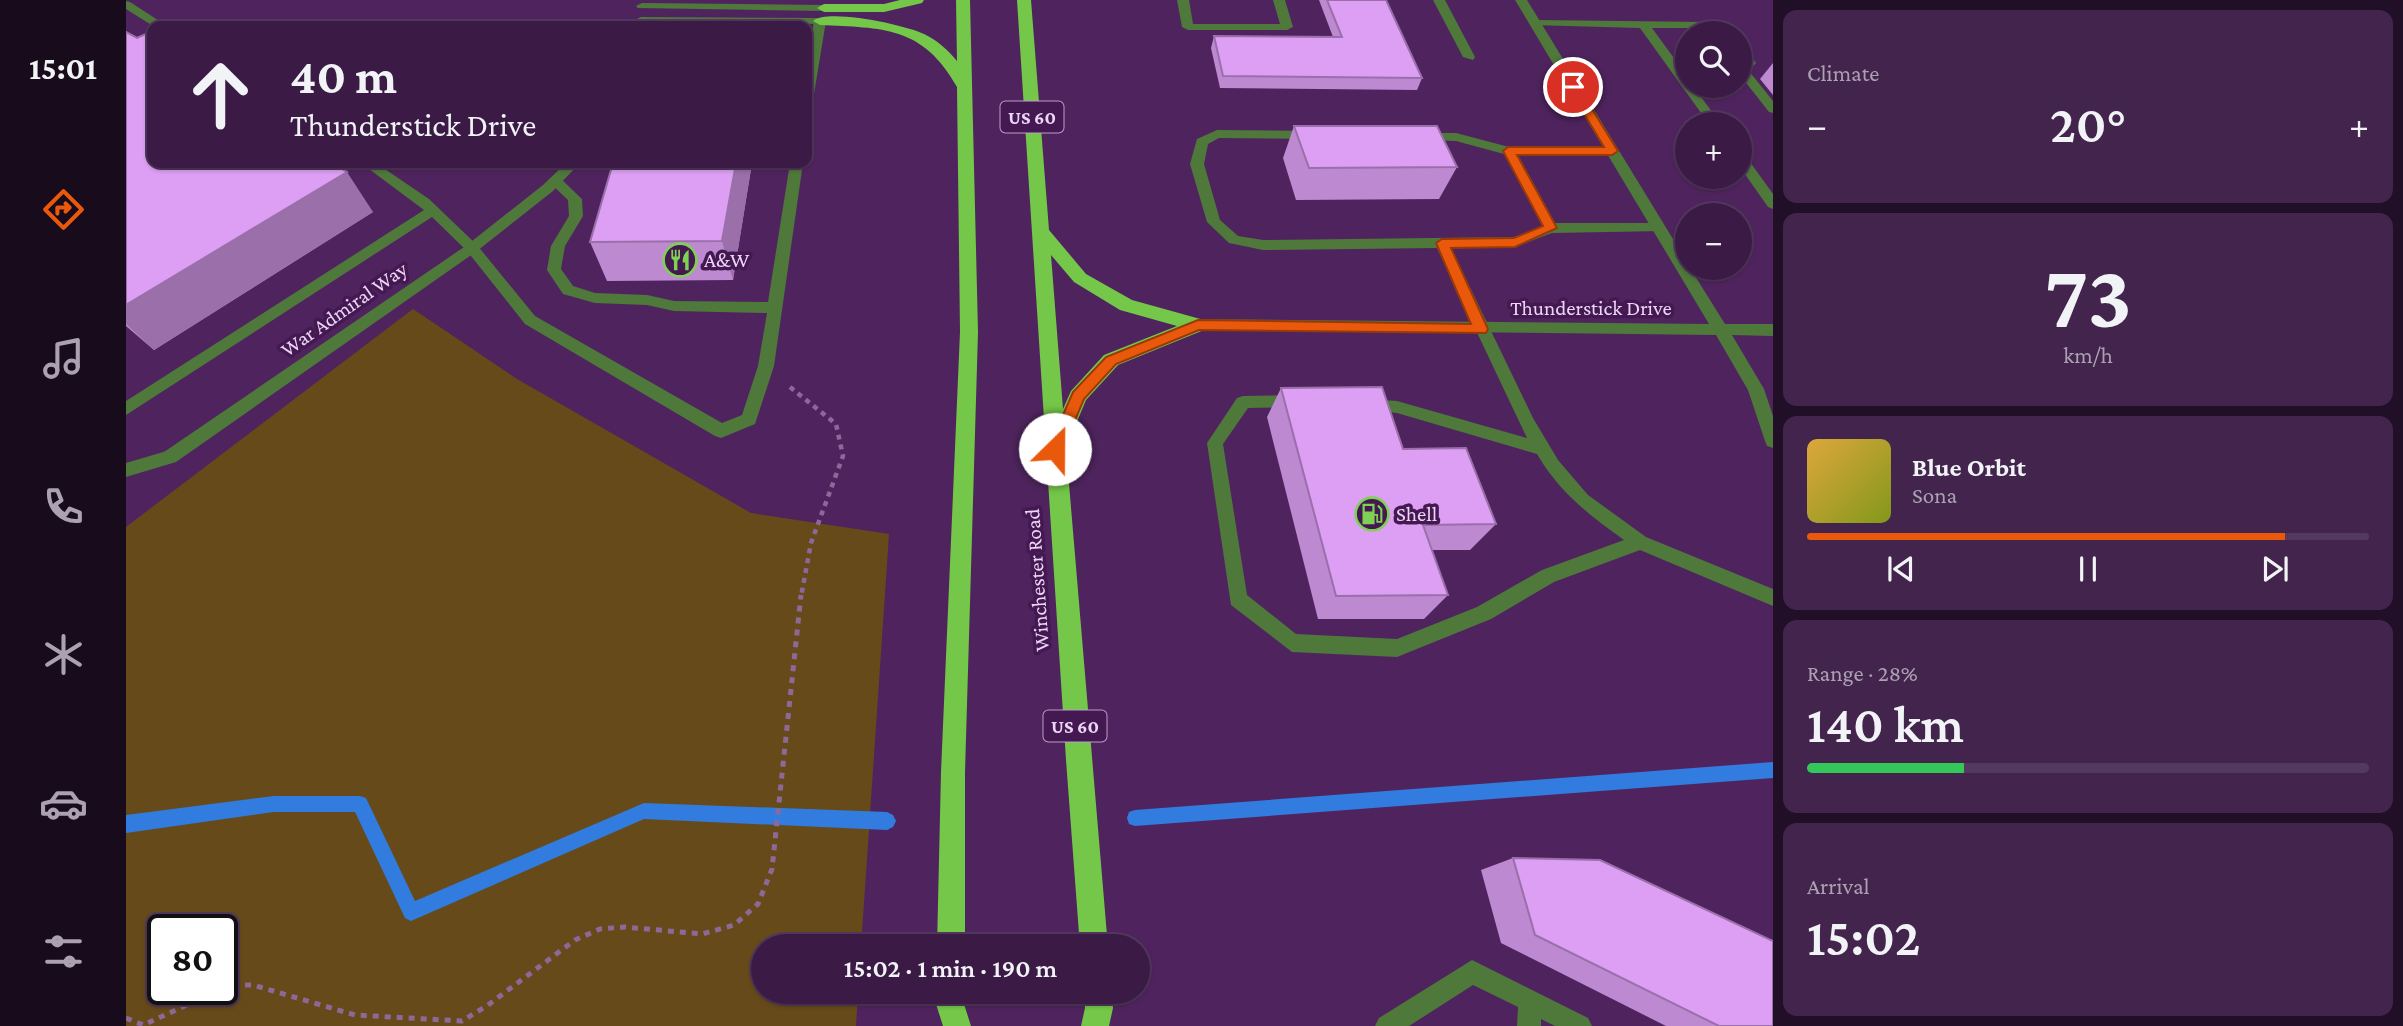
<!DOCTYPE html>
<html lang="en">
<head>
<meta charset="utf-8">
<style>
	body { margin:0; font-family:"Crimson Pro",serif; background:#42244d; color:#f1f3f6; height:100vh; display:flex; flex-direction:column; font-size:26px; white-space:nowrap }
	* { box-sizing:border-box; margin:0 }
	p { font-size:23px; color:#aca1b3 }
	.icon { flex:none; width:38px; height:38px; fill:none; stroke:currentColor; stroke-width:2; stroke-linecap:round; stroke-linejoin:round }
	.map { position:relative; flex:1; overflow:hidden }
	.sheet { display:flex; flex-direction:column; gap:10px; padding:10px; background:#200f26; width:630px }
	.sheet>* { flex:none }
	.banner { position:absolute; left:21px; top:21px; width:665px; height:147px; border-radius:14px; box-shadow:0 2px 5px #0004,0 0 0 2px #54395f; background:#3b1b46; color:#f1f3f6; overflow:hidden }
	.tools { position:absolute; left:1549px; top:21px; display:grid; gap:14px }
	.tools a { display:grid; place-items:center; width:77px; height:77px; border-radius:50%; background:#3b1b46; box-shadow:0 2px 5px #0004,0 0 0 2px #54395f; font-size:35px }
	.speed { position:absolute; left:21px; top:914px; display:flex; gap:14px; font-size:35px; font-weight:700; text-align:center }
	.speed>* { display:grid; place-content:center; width:91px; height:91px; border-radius:50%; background:#3b1b46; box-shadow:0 2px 5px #0004,0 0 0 2px #54395f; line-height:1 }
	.speed .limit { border:4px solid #111; border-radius:10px; background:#fff; color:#111 }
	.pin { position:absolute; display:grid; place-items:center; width:60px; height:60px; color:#fff; margin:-30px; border:4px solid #fff; border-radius:50%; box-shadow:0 2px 7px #0007 }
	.me { position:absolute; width:77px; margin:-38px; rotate:23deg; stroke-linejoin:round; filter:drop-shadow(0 0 5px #0008) }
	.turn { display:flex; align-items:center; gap:24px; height:147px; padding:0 28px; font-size:32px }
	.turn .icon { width:91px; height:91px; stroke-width:2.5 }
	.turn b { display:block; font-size:49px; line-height:60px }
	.big { font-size:52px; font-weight:600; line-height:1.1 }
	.sheet .card { flex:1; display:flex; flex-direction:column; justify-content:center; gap:10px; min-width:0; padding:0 24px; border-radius:14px; background:#42244d }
	.sheet .dial { align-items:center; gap:0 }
	.dial b { font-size:91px; line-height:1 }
	.song { display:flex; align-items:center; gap:21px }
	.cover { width:84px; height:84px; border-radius:10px; background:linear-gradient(135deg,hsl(40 70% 55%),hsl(70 70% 35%)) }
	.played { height:7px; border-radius:4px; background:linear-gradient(90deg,#ea580c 85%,#54395f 85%) }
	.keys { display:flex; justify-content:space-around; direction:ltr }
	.heat { display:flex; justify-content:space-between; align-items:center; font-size:38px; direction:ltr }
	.charge { height:10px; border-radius:5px; background:linear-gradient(90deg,#34c759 28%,#54395f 0) }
	.trip { position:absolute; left:625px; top:934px; width:399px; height:70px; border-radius:35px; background:#3b1b46; box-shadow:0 2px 5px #0004,0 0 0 2px #54395f; font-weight:600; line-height:70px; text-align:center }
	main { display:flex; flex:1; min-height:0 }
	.tabs { display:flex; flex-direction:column; width:126px; justify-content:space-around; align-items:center; background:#180b1c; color:#aca1b3 }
	.tabs .icon { width:49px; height:49px }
	.tabs .on { color:#ea580c }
	.tabs b { font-size:32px; color:#f1f3f6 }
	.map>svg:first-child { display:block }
	.green { fill:#674a19; fill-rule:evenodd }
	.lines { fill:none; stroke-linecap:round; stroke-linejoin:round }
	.stream { fill:#317cde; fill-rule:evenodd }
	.path-far1 { stroke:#8d699a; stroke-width:4.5; stroke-dasharray:5 5; stroke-linecap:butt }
	.path { stroke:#8d699a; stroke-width:5; stroke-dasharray:6 6; stroke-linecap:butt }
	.lane { fill:#4f783b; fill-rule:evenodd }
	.street { fill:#4f783b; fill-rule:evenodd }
	.highway { fill:#74c748; fill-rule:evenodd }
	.wall { fill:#bd89d1 }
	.shaded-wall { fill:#9a6faa }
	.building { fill:#dc9ff3; stroke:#9a6faa; stroke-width:2 }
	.route { fill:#ea580c; stroke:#983908; stroke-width:2 }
	.labels { text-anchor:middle; stroke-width:7; stroke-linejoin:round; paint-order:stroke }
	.shield { fill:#441952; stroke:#ba9dc6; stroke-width:2 }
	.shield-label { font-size:19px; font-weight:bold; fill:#edd5f7 }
	.poi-label { font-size:21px; fill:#edd5f7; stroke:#441952; text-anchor:start }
	.street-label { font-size:21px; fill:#edd5f7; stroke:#441952 }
</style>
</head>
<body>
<main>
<nav class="tabs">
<b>15:01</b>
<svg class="icon on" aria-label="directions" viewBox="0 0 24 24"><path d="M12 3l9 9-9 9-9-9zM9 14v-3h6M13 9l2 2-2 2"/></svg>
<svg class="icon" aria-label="music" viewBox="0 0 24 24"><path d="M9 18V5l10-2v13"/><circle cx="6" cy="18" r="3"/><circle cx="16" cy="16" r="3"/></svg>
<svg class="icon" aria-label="phone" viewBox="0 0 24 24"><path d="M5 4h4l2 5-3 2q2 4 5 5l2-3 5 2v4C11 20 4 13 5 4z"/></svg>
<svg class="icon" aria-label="climate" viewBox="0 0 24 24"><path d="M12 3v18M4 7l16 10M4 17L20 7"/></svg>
<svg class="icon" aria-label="car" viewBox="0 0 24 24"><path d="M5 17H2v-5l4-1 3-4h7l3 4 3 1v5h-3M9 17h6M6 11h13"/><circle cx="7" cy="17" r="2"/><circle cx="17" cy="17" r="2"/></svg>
<svg class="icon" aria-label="filters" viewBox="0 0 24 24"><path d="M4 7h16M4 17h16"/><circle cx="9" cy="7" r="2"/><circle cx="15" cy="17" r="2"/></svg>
</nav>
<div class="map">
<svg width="1647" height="1026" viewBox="0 0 1647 1026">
	<rect width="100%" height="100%" fill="#4f245e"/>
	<path class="green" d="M287 309 391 379 625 513 763 534 735 947H637V992H732L730 1026H0V527ZM37 929H96V989H37Z"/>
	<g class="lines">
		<path class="stream" d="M1647 762V778L1009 826 1003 824 1001 818 1003 812 1009 810Z
			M148 796H234L240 798 289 901 518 803 761 812 767 815 770 821 767 827 761 830 518 819 285 921 279 918 229 812H148L0 833V815Z"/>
		<path class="path-far1" d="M664 387 710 424 717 456 685 543 675 597"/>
		<path class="path" d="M96 989 104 985H127L229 1015 336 1021 362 1005 449 940 474 929 499 927 576 934 608 925 632 904 646 869 675 595
			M0 1018 17 1025 96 989"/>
		<path class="lane" d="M1051 0H1063L1067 24H1154L1147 0H1159L1167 27 1161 30H1062L1056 27Z
			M1307 0H1319L1349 57 1347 60 1337 57Z
			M0 1 4 2 41 26H27L0 9Z
			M694 18 700 21 687 100 681 104V65L688 21Z
			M1409 20 1579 22 1601 31 1603 33H1588L1577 28H1526L1561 76V86H1567L1595 124H1583L1514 28 1405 25V21Z
			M1614 47 1618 48 1630 63 1623 71 1647 101V113L1643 112 1614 75V68L1618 63 1614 58Z
			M1091 130 1189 131 1195 135 1189 139 1093 138 1082 144 1078 164 1094 220 1112 236 1137 240 1388 237 1417 226 1378 154 1330 141 1294 140 1289 139V133H1330L1383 147 1491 148 1493 151 1486 155H1392L1429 223H1532L1537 225V231L1426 233 1389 247 1325 248 1407 418 1432 460 1462 495 1520 537 1647 589V606L1514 550 1428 582 1365 619 1271 657 1166 652 1105 605 1081 443 1111 398 1117 396 1171 395 1179 401 1171 407 1122 408 1097 444 1121 595 1170 634 1271 639 1351 607 1416 570 1498 540C1463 515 1433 492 1411 454L1271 413 1235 409 1233 405 1241 399 1271 401 1401 438 1311 248 1137 250 1103 243 1081 222 1064 164 1071 139Z
			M1614 154 1619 155 1647 194V209L1642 207 1614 167Z
			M235 163H250L303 199 351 245 409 316 596 423 616 415 632 366 641 313 548 311 521 305 469 303 437 294 421 270 425 246 443 216 442 200 422 181 424 178H434L456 199 457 216 439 246 435 269 447 286 469 293 521 295 548 301 642 302 664 163H677L648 366 629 424 595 438 589 436 399 324 341 251 306 217 0 415V401L298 210Z
			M44 450 50 452 52 457 50 462 0 477V463Z
			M1346 960 1462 1018 1466 1026H1429L1415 1019V1026H1391L1392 1007 1347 985 1283 1026H1249L1253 1018Z"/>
		<path class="street" d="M1389 0H1401L1561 262V268H1564L1599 324H1647V336L1606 335 1638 389 1647 416V448L1641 446 1639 441 1622 390 1590 335 1067 329 1064 325 1072 319 1583 324Z
			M516 3 698 5 704 8 698 11 512 8 510 6Z
			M515 17 694 18 700 21 694 24 511 22 509 20Z
			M440 163H454L427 191 351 251 50 462H38L36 457 38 452 341 245 417 185Z"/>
		<path class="highway" d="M774 0H798L796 3 758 12H698L691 8 698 4H758Z
			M830 0H844L852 332 839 772V947H811L815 772 834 332 831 87C797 26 757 28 694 25L687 21C702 8 779 25 798 34 811 40 822 50 831 61Z
			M891 0H905L923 230 960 274 1006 300 1078 320 1081 325 1078 330 992 365 960 400 940 448 982 947H954L940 760ZM925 255 948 282 994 310 1051 326 978 355 945 391 937 409Z
			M810 992H838V1004L845 1026H817L810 1004Z
			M958 992H986L987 1008 983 1026H955L959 1008Z"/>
	</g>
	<path class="wall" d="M1193 0H1260L1296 78 1291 90 1094 88 1085 48 1088 36 1207 37Z
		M0 32 247 212 28 350 0 326Z
		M1647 63V95L1634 79Z
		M1168 126 1331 167 1313 199 1170 200 1157 158Z
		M487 163H626L607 280 481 281 464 242Z
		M1155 388 1277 449 1370 524 1344 550H1306L1322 595 1298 619H1192L1141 417Z
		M1387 858 1647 1026H1540L1375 943 1355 870Z"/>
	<path class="shaded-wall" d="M610 163H626L607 280 596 241Z
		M221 172 247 212 28 350 0 324V305Z"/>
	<path class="building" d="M1201 0H1260L1296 78 1097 76 1088 36 1216 37Z
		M26 31V163H206L221 172 0 305V32L11 38Z
		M1168 126H1311L1331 167 1183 168Z
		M487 163H610L596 241 464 242Z
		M1256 387 1277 449 1340 448 1370 524 1297 525 1322 595 1210 596 1155 388Z
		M1387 858 1474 860 1647 941V1026H1593L1409 935Z"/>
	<path class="route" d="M1443 85H1451L1492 151 1486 155H1391L1431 228 1389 247 1325 248 1362 329 1360 333 1073 330 990 364 958 399 935 453H924L922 449 947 392 980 357 1072 320 1345 324 1310 243 1316 239 1388 238 1417 226 1377 151 1382 147H1478L1442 87Z"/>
	<defs>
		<symbol id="restaurant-ring" viewBox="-11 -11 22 22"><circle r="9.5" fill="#441952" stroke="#7ed153" stroke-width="1.5"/><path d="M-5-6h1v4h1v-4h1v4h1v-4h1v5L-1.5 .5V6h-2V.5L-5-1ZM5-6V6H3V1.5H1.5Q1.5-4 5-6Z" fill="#7ed153"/></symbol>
		<symbol id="fuel-ring" viewBox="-11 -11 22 22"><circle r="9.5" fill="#441952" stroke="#7ed153" stroke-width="1.5"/><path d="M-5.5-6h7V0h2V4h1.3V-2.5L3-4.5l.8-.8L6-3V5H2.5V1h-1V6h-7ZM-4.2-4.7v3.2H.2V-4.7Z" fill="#7ed153"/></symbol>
	</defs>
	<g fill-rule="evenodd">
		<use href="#restaurant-ring" x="535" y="241" width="38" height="38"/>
		<use href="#fuel-ring" x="1227" y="495" width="38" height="38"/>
	</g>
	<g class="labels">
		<g class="shield">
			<rect x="874.5" y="101.5" width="63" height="31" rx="5"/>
			<rect x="917.5" y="710.5" width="63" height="31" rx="5"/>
		</g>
		<g class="shield-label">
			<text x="906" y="124">US 60</text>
			<text x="949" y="733">US 60</text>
		</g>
		<g class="poi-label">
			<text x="578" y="267">A&amp;W</text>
			<text x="1270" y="521">Shell</text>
		</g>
		<g class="street-label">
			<text x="1465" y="315">Thunderstick Drive</text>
			<text transform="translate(218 309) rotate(-35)" y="7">War Admiral Way</text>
			<text transform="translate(911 580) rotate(-94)" y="7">Winchester Road</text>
		</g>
	</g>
</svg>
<div class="tools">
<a><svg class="icon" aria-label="search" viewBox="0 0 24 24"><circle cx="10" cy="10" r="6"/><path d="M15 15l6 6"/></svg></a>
<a>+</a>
<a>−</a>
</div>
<div class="speed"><div class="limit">80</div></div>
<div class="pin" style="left:1447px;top:87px;background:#d93025"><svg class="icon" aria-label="arrive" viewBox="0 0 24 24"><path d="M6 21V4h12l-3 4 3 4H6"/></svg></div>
<svg class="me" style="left:929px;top:449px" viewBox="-20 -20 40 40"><circle r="19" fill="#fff"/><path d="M0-13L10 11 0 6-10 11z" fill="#ea580c"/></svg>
<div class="trip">15:02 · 1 min · 190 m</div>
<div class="banner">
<div class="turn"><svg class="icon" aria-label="ahead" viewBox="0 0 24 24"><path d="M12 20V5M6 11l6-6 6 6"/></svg><div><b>40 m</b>Thunderstick Drive</div></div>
</div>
</div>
<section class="sheet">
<div class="card"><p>Climate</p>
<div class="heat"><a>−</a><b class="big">20°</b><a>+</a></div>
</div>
<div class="card dial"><b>73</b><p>km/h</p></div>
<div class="card">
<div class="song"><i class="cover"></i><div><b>Blue Orbit</b><p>Sona</p></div></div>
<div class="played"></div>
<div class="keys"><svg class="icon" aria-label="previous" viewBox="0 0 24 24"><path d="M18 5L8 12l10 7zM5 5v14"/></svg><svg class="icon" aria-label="pause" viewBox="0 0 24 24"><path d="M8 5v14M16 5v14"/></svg><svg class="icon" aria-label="next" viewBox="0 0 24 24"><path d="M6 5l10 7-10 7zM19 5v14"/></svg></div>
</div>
<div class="card"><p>Range · 28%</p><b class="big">140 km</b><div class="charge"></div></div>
<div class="card"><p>Arrival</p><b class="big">15:02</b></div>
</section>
</main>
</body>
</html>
